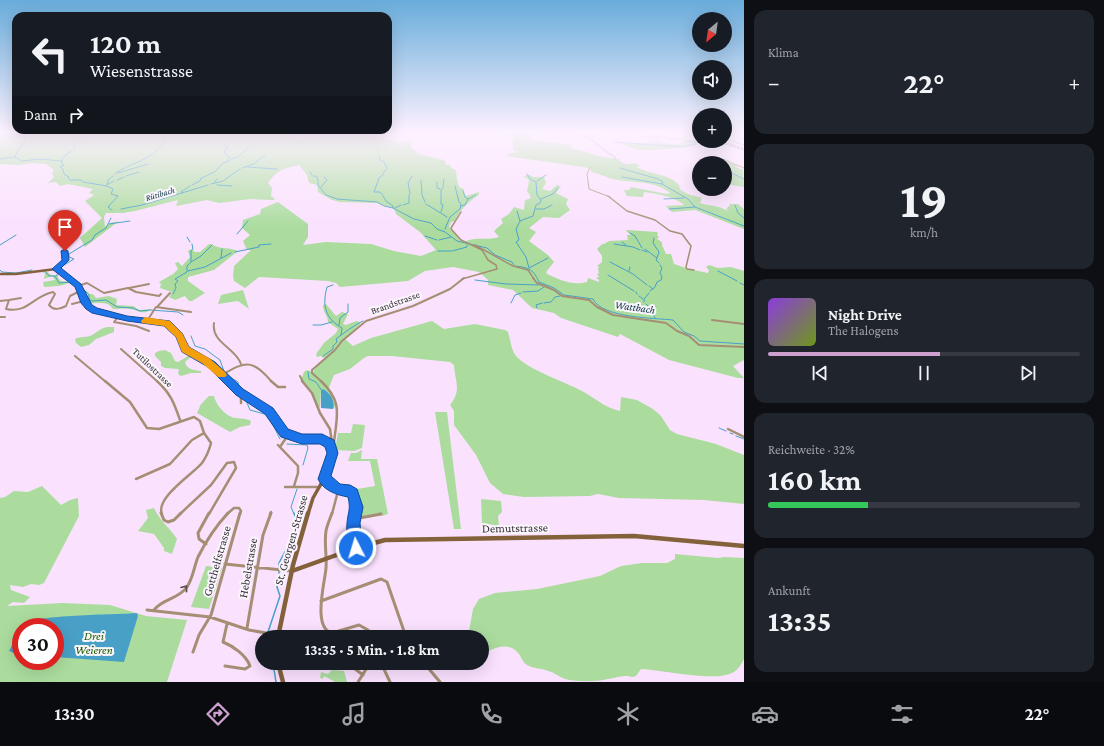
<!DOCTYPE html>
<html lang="de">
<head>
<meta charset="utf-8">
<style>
	body { margin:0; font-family:"Crimson Pro",serif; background:#20242c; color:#f1f3f6; height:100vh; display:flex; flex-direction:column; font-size:15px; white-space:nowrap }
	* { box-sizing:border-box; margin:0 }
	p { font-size:13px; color:#9ea1a6 }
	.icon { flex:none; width:22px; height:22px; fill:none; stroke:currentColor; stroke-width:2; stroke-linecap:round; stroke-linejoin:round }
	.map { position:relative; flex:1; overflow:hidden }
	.details { display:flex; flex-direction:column; gap:10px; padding:10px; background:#0d0f14; width:360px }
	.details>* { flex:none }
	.top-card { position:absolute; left:12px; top:12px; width:380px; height:122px; border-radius:12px; box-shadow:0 4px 16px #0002; background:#171b24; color:#f1f3f6; overflow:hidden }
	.needle { width:26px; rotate:209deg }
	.controls { position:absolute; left:692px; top:12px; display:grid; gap:8px }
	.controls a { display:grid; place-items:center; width:40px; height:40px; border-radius:50%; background:#171b24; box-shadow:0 4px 16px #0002; font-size:20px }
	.speed { position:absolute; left:12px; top:618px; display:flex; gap:8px; font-size:20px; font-weight:700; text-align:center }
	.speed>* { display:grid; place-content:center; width:52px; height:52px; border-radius:50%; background:#171b24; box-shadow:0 4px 16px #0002; line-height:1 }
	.speed .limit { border:6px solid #d22; background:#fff; color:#111 }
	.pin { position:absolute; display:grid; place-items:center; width:34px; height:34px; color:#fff; margin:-41px -17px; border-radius:50% 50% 50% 0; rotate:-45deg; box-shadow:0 0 4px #0007 }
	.pin .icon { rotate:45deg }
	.me { position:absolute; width:44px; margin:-22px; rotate:355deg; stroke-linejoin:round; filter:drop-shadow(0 0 3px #0008) }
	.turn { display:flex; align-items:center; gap:14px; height:84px; padding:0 12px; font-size:18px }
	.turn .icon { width:52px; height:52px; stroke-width:2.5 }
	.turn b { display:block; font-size:28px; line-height:34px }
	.then { display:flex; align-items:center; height:38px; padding:0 12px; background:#0003; gap:8px; font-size:15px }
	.big { font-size:30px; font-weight:700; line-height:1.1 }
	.details .tile { flex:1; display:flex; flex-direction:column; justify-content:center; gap:6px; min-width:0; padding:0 14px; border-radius:12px; background:#20242c }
	.details .dial { align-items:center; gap:0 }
	.dial b { font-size:52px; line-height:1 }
	.song { display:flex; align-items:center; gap:12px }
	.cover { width:48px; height:48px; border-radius:6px; background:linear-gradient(135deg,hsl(270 70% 55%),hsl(80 70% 35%)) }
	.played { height:4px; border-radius:2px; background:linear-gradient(90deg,#cda0cf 55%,#363941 55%) }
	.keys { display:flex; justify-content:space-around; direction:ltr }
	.heat { display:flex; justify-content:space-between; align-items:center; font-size:22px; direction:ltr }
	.charge { height:6px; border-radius:3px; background:linear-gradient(90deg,#34c759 32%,#363941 0) }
	.trip { position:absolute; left:255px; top:630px; width:234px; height:40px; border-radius:20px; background:#171b24; box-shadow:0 4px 16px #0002; font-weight:700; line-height:40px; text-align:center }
	.tab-bar { display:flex; height:64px; justify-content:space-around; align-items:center; background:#090b0e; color:#9ea1a6 }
	.tab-bar .icon { width:28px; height:28px }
	.tab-bar .current { color:#cda0cf }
	.tab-bar b { font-size:18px; color:#f1f3f6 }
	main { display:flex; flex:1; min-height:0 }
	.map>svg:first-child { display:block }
	.green { fill:#abdc9e; fill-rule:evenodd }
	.water { fill:#49a0c7 }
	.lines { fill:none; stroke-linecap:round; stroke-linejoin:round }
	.stream-far1 { stroke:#49a0c7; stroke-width:1 }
	.stream { stroke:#49a0c7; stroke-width:1.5 }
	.street-far4 { stroke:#a68e75; stroke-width:1 }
	.street-far3 { stroke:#a68e75; stroke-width:1.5 }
	.street-far2 { stroke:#a68e75; stroke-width:2 }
	.street-far1 { stroke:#a68e75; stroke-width:2.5 }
	.street { stroke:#a68e75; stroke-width:3 }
	.secondary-far4 { stroke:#83613b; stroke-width:2 }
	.secondary-far3 { stroke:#83613b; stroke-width:2.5 }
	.secondary-far2 { stroke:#83613b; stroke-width:3 }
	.secondary-far1 { stroke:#83613b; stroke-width:3.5 }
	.secondary { stroke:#83613b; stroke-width:4.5 }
	.rail-casing { stroke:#9c8b9f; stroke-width:2 }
	.rail { stroke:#fbf6fc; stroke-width:1; stroke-dasharray:2; stroke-linecap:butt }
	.oneway { stroke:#584b4b }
	.route { fill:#1a73e8; stroke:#114b97 }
	.slow { fill:#f59e0b }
	.labels { text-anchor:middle; stroke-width:4; stroke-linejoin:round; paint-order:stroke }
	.far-water-label { font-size:9px; font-style:italic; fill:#0a3243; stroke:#fbf6fc }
	.street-label { font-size:10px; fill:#372e39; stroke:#fbf6fc }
	.water-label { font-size:11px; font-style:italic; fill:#0a3243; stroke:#fbf6fc }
	.near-street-label { font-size:12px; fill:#372e39; stroke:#fbf6fc }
	.near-park-label { font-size:12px; font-style:italic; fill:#1c5c00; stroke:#fbf6fc }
</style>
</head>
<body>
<main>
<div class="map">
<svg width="744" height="682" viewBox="0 0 744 682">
	<rect width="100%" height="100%" fill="#fae1fe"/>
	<path class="green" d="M0 133H295L296 137 304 139 315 135 322 137H349L357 135 396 141 411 142 412 148 419 154 443 160 445 161 446 165H450L451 168 456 170 457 181 459 187 464 189V192L466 196 479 192V195C471 199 457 213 455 221L451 222 449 227 460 240 464 242C476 236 486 241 499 237L494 231 503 223 501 219 509 214 514 207 524 210 525 200 529 199 531 197 527 191 529 181 528 179 524 177 528 174 533 177H544L546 183 542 189 550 191 557 185 561 186 556 193 568 199 566 204 570 210 559 218 543 217 529 228 536 232 529 241 548 255 554 262 546 272 547 274C561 280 572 286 587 282L588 278 599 282V280L596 278 599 277 597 274 599 273 598 269 599 267 597 266 602 262V256L597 249 602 244H604L609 241 628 240 627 235H631L626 231 627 230 657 232 658 233 657 235 659 237 657 239 662 242V245L666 254H671L674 264 689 269 708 273 709 270 706 267 709 265 718 268 731 267 744 271V360L733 366 744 378H738L669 360 620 334 618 337 561 318 554 313 532 308 513 290 488 285V280L479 272 453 267 425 271 408 281 340 287 336 283 328 281 259 277 245 288 234 281 233 276 234 266 251 250H247L243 241 250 235 242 228 243 220 260 214 261 209 278 202 308 224V237L303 245 326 242 371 244 394 251 421 256 436 250 420 232 396 214 394 209 377 203 340 202 332 200 318 192 317 185 309 183 307 175 299 165C283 169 278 169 268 183L272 188 271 196 275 199 273 200 250 199 219 203 207 200 176 206 178 200 135 211 123 213H106L104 217 105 227 110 223 119 221 85 247 80 238 102 218 85 201 94 195 89 193 93 189 68 184 60 186 56 182 48 183 54 177 52 173 54 170 46 164 30 163 20 165 0 164Z
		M515 133H539H535L530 140 573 145 568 147 602 157 619 159V161C627 165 625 165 633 163L640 165 637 167C650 175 668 173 679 185L680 189C687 195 693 195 702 198L700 203C709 206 718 205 726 210H728L726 209 730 205 729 204H738L744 209V229L695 210 672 212 666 206 684 205C674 196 657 194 644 192L643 197 627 196 624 190H629L631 187 667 194 670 193C653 179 630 184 609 178 603 176 598 173 591 172L590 168 507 156 509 154 519 152 513 150 512 138 508 137 512 135 516 136Z
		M657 138H659L658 142C666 143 678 146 685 142L677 139 707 141V143H698L697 145C683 148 648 152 635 149 629 147 623 144 617 143L620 142 637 144 655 142Z
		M718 158 728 160 737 166 736 167 743 170 744 187 725 184V175L733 174 725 170V163H716L715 161Z
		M209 244H211C220 250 229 247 238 251L214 270 188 277V281L205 293 192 301H189L185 296 175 300 169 297 172 292 160 288 161 284 159 282 173 274 178 269 175 263 178 262 182 266 190 257 188 251 191 249 195 252H200Z
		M46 271 51 275H58V278L61 281 71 282C61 287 55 286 44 287L43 282 55 280 52 276 44 279 45 273 41 272Z
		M86 290 90 294H93L96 298 109 296 117 299 116 305 133 306 139 310 152 309C143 316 138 310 130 309 125 308 118 309 113 309 107 300 98 304 89 303L86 299 88 294 84 291Z
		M243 290 249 309 238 301 218 304 221 295Z
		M326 304 336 316 342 312 348 314 343 324 346 325 356 321 360 322V324L345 339 353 346 371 338 432 321 444 329 475 324 505 330 508 332C511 341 511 352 518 358 530 370 565 382 582 391 595 398 605 408 620 411L621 397 637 400 653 409 661 416 670 430 677 434 716 444 744 455V504L704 500 619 498 598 494 590 496 524 497 503 494 490 483 476 455 454 425V411L450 405C462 390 455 382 454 365L450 362 392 356H368L364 358 350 369 334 375 328 390 337 404 333 409 334 402 328 392 321 391 320 408 318 406 312 391 301 380 304 372 307 370 313 372 317 366 325 359 321 356 317 357 316 354 324 343 336 333 338 329 328 322C328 316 323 312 323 305Z
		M107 327H114V332L96 339 89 345 81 347 76 343 75 339C81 336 87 338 92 335 99 331 99 329 107 327Z
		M165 350 171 353 175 361 178 362 190 355 192 356 185 362C187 370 194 370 201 371V373H191L181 376 178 374 179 370 178 369 165 368 161 366V362L155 356V353L159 351Z
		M209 396H214C216 405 226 417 236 418 242 419 245 418 251 421L250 425 240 427 230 432 197 413 201 404Z
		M435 412H447L461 529H454Z
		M353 424 365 425 362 448 354 451 335 450 338 433H351Z
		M362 450 361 459H377L388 514 382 516 381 513 358 517 356 516 358 508 353 492 357 489 375 486 370 461H348L351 453H356Z
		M42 486 61 505 70 500 78 498 79 516 44 583 39 585 31 584 23 587 10 585 11 590 30 597 24 603 13 602 7 606 62 603 110 605 146 616 187 620 167 682H0V498L5 497 14 491 28 492ZM21 627H55V661H21Z
		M481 499 501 501 502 512 498 516 499 526 482 523Z
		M154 508C159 520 170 528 177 539L172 554 164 551V548L154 534 138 531 148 518 146 510Z
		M675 554 718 558 724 557 744 558V659C741 665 738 670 732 673 714 682 663 670 641 669L636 676 632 677C622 674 617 678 608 679 596 682 577 682 565 679 559 677 554 672 548 671 541 668 534 669 527 665 522 662 522 657 518 653 508 641 493 648 482 655V637H468L473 609 479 599 495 593 537 589 600 576 621 566 642 563H667L675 559Z
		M206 566 222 568 209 609 191 607Z
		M332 670 344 671 347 682H335L324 676 323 679 320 678 321 672 328 674Z"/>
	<path class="water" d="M323 389C330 392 336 402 333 409L321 408V391Z
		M137 613 138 616 124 662 55 657V627H21V656L9 651C12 647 17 629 21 625 36 614 114 615 137 613Z"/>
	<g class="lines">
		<path class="stream-far1" d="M18 133 20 135 19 136 24 137 26 140 19 150
			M158 133 166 139 161 148
			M514 133 518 141 517 143
			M725 139 744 145
			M687 141 695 142
			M614 142 682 147 696 144 695 142 704 141
			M225 145 228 147 224 152 230 158
			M18 150 15 157 22 161 40 159 61 161
			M73 150 75 148 74 144 90 133
			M72 151 62 158V164L64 165 60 167 63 169 64 174 69 177 68 178 70 180H81L83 182 107 186 113 189 111 194 118 196 108 207 112 210
			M379 156 380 160 384 162 387 168
			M0 159 15 157
			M231 159 238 157 249 147
			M247 167 277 169
			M242 168 254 164 265 155
			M620 168 658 179 663 182 662 184 688 199 695 207 744 226
			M725 170 744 179
			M310 172 312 175
			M118 173 148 164
			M383 173 387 169
			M115 174C128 163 148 162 159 148
			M527 174 530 179 536 182 537 195 541 200 540 203 536 205 533 216 520 221 516 229 519 240 516 242 526 257 529 268 548 258
			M126 176 139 172
			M313 176H316L318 179V185L326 195 337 199 377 202 384 206 393 208
			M622 177 662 184
			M202 178 216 171 223 163 229 161V159
			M117 180 124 177
			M421 180 422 195 425 202
			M537 181 546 175
			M437 182V185
			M214 183 217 179
			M108 184 114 181
			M211 184 223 181 240 169
			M107 185 108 180 113 176
			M192 185 200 181 201 178
			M217 185 232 186
			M437 186V188L440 189
			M321 187 327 180 324 177
			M443 187 444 179
			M463 191 465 197 468 199
			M182 193 181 192 190 186
			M410 194 408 183 412 176
			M383 195 380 192H374L379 178 384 174
			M383 196 386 201 393 206V208L414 219 431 223 437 229 445 232 457 241 487 248 495 255 512 262 514 265
			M441 196V190L443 188
			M441 197V204L443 205 441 212
			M541 199 553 194 558 188
			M664 199 684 198
			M426 204 447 217
			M403 205 409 203V195
			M735 205 738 213 744 218
			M461 206 465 205 468 199 476 195
			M395 208 401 205
			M121 209 142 205 208 185
			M536 209H544L552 205
			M669 209 695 207
			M517 211 520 221
			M109 224 130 221
			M445 229 450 217 460 209 461 204 459 202 455 186
			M630 233 635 236 642 248
			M237 234 248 221
			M425 236 437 240
			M187 237 190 242
			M654 238 653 243 659 252 657 258
			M439 240 451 237
			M622 242 626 245
			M614 244 633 247 640 250
			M0 245 16 235
			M645 249 657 258 656 260 659 263
			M642 250 647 252
			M438 251H451
			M452 251 467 247V245
			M235 252 259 247V245L271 244
			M221 258 222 249
			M191 262 201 256 212 245
			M610 262 633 274 647 285
			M516 266C530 268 533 269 539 282L554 288 564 295 593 299C602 318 654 318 673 320L684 332 694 336 700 341 744 344
			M61 269V267L74 259 69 257V254L92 240 95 235 106 228 111 218
			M0 270 2 272 16 273 32 270
			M188 271 205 267 231 253
			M629 271 630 267
			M718 271 737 281
			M46 272 49 276H55L59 283 71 282
			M608 275 634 291
			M56 276 59 272
			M475 280 506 284 539 285
			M740 283 744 285
			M333 285 327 287C322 306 325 318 342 328L341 335
			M649 286 653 289
			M85 291 89 295V299L92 301 106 300 117 307 133 308 140 311 150 310 178 312 183 315
			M650 291 655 287 657 282 661 280 662 277 660 273 662 268 660 265
			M523 292 538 291 544 287
			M636 292 637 294
			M173 294 176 288 175 284 178 281 175 279 187 272V266L191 262V251L193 249 192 244
			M639 296 643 299
			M644 302V299L649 293
			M511 303 515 295 521 293
			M544 303 551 302 555 297 560 296
			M646 304 648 306
			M537 308 536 305 542 303
			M650 308 655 318
			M313 325H321L332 322
			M339 325 340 318 348 312V304
			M191 336 195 346 205 349 220 360 225 374 238 382 239 387 243 392
			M323 356 333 349V346L337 342 336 339C345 332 353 326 363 321
			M308 372 309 379 316 382 322 391
			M245 398 250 410 268 415 280 439
			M719 428 726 431
			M730 433 733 434
			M736 436 744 439
			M287 444 307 445 308 448 303 465
			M294 514 291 507 297 489"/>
		<path class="stream" d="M289 543C296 533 299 525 294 513
			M268 632 280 596 277 587 279 579V563L288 546
			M273 663 276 682"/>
		<path class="street-far4" d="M581 133C585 139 588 138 594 142 601 147 607 153 615 157V159
			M583 136H594
			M641 137 657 136 673 140 675 138H685L691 136 688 133
			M721 142 732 144
			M715 156 744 168
			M590 167 587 174 589 189 610 197"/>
		<path class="street-far3" d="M608 196 627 211 655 220 670 231 682 234 691 246 686 267 687 269 694 270
			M461 212 451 228 452 230 461 240 482 250 488 260 496 265 497 269 462 279
			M475 245 513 266 528 270 534 279
			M56 269 66 260 65 251"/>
		<path class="street-far2" d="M533 278 537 283 554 290 562 296 589 300 597 307 613 315 666 323 677 331 689 336 699 345 744 347
			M78 286 87 283 104 293 128 288 136 292 159 296 161 294
			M129 288 149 284
			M9 300 21 298
			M0 301 9 300 6 309C27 314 33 296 53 292L55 294 49 305C54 311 60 309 66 306L70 296 80 291
			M72 304 84 301
			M157 307 170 293
			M0 317H5
			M118 317 114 322 136 326 149 331
			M712 320 744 324
			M147 321 156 307 191 312
			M214 323C211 343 236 348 241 364
			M121 349 158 382
			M75 356 106 382
			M222 375C247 360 253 360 272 382
			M300 376 303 382
			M322 382 312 373V370L335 350 342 341 366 321 413 306 450 289 464 278"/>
		<path class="street-far1" d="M105 381 130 402 147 428 159 429 194 417 200 421 204 433
			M157 381C171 394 174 403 180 420
			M271 381 278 387H285
			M302 381 312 393 320 413 330 429 332 443
			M321 381C343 402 337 415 334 442L330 445
			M241 403V396L243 393
			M728 429 744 437
			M278 445 298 466V473L294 486
			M280 447 288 435
			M136 479 170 464 192 440 204 433 211 443C209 451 207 456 202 463 193 474 155 498 162 514
			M324 479 336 487 338 491 332 514
			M285 487H317
			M338 489 353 493 357 507 355 514
			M180 514 211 485 227 463 234 462 236 468 209 514
			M227 514 234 508H239L241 511 240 514
			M270 514 271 512
			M379 514H381"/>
		<path class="street" d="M161 513 164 520 168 522 174 520 181 513
			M332 513C330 519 327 525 326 531 324 543 327 556 326 568 325 582 312 628 332 633L359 625 368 630 373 637
			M354 519 381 514
			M206 544 199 539 198 533 209 513
			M355 547 353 521 355 513
			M225 564 291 571
			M321 601 381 579 387 582 406 637
			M147 610 210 617 249 630 277 635
			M154 610C162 599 179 599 187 587 193 578 194 567 198 557 206 541 216 526 228 513
			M247 628 263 535 271 513
			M193 652 199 635 211 615 240 513
			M303 663 313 665 347 663 363 675
			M381 663 390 682
			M424 663 440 682
			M225 666 245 669 250 666C246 655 233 646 223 642L227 624
			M358 682 370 663"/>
		<path class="secondary-far4" d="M717 141 744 149"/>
		<path class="secondary-far3" d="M0 274H16L56 269 63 272 70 279"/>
		<path class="secondary-far2" d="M69 278 78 286 86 304 92 310 129 319 166 323 179 336 186 349 209 363 230 382"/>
		<path class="secondary-far1" d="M229 381 240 392 269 411 284 433 298 438 322 439 330 445 333 451 331 460 326 475 313 498 308 514"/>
		<path class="secondary" d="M292 571 356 548 385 540 634 536 744 546
			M278 637 293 565 308 513
			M278 663 283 682"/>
		<defs>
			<path id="rail" d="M716 141 744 149"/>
		</defs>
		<use href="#rail" class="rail-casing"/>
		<use href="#rail" class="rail"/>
	</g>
	<defs><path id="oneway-chevron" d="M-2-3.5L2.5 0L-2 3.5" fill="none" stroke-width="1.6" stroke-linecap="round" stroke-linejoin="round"/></defs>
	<use class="oneway" href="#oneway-chevron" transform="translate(185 588) rotate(-52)"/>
	<linearGradient id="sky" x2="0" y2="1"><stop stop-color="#68acdb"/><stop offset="0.58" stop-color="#fdf2ff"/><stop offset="1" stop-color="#fdf2ff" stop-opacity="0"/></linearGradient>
	<rect width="744" height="228" fill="url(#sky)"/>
	<path class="route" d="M65 249 68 251 69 260 61 268 81 284 92 305 97 308 127 316 170 321 182 333 189 347 215 362 243 389 273 408 288 429 302 434H322L334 440 338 453 331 476 340 484 350 485 357 489 363 507 360 523 362 548 360 553 356 554 351 553C348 544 346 532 347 523 348 511 351 510 348 497 336 495 323 490 318 479L327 453 325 447 320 444H302L281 437 265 414 236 395 208 367 182 352 176 337 164 326 127 321 92 313 86 309 81 303 75 287 52 269 62 260 61 251Z"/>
	<path class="slow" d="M145 317 170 321 182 333 189 347 209 358 225 372 227 375 225 377H218L202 363 182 352 176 337 164 326 142 323 141 321Z"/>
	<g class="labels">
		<g class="far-water-label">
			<text transform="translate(160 194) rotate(-17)" y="3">Rütibach</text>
		</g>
		<g class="street-label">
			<text transform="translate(395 302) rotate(-20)" y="4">Brandstrasse</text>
			<text transform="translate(153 367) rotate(44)" y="4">Tutilostrasse</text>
		</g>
		<g class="water-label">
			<text transform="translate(635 307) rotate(8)" y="4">Wattbach</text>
		</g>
		<g class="near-street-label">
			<text transform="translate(515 528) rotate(-1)" y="4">Demutstrasse</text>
			<text transform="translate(291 540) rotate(-74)" y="4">St. Georgen-Strasse</text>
			<text transform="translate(217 561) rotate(-74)" y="4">Gotthelfstrasse</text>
			<text transform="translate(248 568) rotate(-80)" y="4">Hebelstrasse</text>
		</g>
		<g class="near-park-label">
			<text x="94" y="640">Drei<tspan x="94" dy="14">Weieren</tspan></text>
		</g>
	</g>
</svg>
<div class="controls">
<a><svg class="needle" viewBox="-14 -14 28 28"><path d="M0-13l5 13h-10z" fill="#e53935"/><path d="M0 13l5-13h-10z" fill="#9ea1a6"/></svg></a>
<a><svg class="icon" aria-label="sound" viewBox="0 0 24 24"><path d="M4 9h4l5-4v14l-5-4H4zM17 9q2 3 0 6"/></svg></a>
<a>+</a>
<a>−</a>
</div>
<div class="speed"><div class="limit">30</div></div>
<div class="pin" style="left:65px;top:251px;background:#d93025"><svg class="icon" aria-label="arrive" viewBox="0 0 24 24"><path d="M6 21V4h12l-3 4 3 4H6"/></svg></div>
<svg class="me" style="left:356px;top:548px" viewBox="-20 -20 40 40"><circle r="17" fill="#1a73e8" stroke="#fff" stroke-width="3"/><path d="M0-11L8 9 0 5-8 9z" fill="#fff"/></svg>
<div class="trip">13:35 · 5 Min. · 1.8 km</div>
<div class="top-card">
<div class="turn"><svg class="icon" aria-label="left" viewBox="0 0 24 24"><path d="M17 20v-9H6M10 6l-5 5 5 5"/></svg><div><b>120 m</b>Wiesenstrasse</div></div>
<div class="then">Dann<svg class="icon" aria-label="right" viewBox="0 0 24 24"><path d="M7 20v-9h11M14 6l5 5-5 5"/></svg></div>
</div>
</div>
<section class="details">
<div class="tile"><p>Klima</p>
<div class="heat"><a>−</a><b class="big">22°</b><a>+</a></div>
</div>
<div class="tile dial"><b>19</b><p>km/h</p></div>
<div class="tile">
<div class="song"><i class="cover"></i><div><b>Night Drive</b><p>The Halogens</p></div></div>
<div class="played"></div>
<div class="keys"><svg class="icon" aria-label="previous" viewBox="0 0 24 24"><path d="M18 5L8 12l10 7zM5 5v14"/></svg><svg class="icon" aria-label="pause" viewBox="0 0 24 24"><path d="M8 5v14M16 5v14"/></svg><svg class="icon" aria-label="next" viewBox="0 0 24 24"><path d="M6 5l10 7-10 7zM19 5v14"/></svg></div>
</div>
<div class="tile"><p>Reichweite · 32%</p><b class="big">160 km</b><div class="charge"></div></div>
<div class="tile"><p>Ankunft</p><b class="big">13:35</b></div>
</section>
</main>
<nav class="tab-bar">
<b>13:30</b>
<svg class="icon current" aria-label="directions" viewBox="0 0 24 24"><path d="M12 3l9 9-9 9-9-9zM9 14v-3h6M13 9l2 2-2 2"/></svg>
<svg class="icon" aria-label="music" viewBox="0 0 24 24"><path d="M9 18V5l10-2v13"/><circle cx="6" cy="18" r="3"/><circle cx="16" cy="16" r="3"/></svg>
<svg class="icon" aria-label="phone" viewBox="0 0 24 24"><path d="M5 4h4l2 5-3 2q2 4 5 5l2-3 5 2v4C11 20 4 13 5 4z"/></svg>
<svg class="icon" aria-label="climate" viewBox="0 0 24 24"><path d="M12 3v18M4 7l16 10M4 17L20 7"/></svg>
<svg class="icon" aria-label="car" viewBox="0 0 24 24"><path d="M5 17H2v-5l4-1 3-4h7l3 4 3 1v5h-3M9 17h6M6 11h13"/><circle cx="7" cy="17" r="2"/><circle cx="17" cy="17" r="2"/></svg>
<svg class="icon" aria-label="filters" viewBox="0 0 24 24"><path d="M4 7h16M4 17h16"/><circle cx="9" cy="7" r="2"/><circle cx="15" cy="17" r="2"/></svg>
<b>22°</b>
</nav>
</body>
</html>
